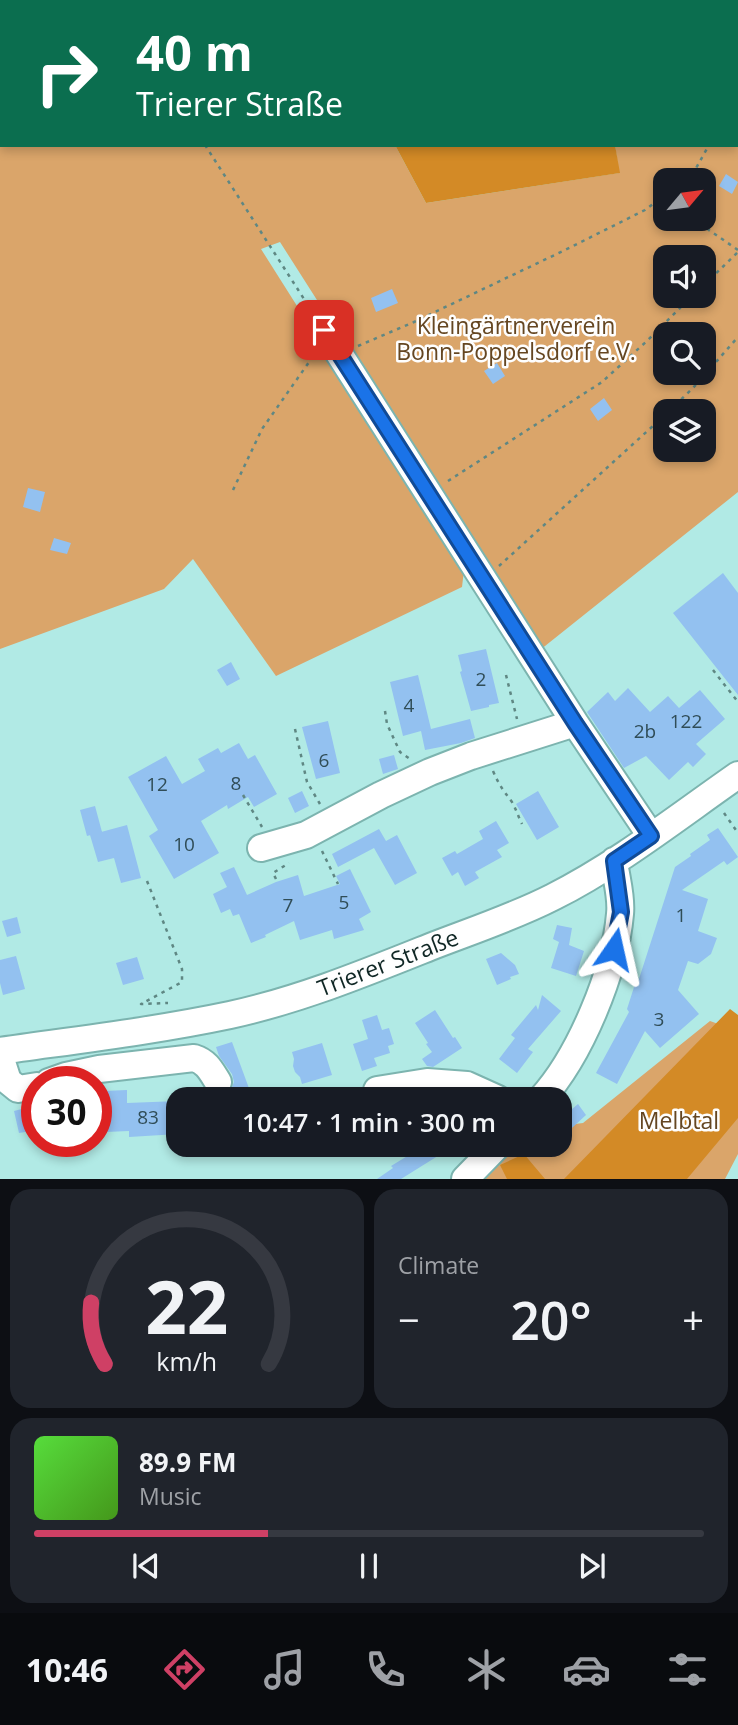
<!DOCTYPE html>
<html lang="en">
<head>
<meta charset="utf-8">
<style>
	body { margin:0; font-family:"Open Sans",sans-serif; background:#20242c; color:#f1f3f6; height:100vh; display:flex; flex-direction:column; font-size:26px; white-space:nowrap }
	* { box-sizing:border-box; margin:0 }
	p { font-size:23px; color:#9ea1a6 }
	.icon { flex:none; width:38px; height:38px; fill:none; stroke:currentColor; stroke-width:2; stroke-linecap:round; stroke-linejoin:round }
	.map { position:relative; height:1179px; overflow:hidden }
	.drawer { display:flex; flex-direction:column; gap:10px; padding:10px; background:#0d0f14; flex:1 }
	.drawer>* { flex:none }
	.hud { position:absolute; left:0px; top:0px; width:738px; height:147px; box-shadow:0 4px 10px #0003; background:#0b6e4f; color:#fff; overflow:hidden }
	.needle { width:46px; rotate:61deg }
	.buttons { position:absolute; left:653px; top:168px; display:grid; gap:14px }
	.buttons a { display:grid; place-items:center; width:63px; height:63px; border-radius:14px; background:#171b24; box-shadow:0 4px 10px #0003; font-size:35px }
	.speed { position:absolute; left:21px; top:1066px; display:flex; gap:14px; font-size:35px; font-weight:700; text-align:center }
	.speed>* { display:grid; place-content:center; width:91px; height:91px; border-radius:50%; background:#171b24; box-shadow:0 4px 10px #0003; line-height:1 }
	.speed .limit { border:10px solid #d22; background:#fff; color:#111 }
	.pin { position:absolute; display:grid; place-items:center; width:60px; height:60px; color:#fff; margin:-30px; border-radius:14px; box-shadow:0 4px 10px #0006 }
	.me { position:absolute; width:77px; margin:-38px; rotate:11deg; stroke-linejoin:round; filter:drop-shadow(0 0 5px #0008) }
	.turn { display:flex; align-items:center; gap:24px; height:147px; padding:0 21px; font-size:32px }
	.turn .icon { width:91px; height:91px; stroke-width:2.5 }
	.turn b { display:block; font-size:49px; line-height:60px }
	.big { font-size:52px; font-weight:600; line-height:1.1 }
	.drawer .tile { flex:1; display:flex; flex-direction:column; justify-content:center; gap:10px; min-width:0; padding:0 24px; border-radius:21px; background:#20242c }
	.drawer .dial { align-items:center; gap:0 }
	.dial svg { height:182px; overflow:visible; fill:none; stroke:#363941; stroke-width:7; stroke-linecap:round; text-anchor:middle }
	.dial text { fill:#f1f3f6; stroke:none }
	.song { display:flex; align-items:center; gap:21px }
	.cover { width:84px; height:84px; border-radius:10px; background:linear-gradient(135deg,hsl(110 70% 55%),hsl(100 70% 35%)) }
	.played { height:7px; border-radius:4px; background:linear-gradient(90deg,#cf4065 35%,#363941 35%) }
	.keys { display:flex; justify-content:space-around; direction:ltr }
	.heat { display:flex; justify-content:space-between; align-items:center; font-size:38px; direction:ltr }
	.drawer .tiles { flex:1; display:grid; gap:10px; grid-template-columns:1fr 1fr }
	.tile:last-child { grid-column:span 2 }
	.trip { position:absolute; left:166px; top:1087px; width:406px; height:70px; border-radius:21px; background:#171b24; box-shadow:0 4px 10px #0003; font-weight:600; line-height:70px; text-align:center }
	.dock { display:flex; height:112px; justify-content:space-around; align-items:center; background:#090b0e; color:#9ea1a6 }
	.dock .icon { width:49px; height:49px }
	.dock .active { color:#cf4065 }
	.dock b { font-size:32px; color:#f1f3f6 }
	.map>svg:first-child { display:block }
	.green { fill:#daa56a; fill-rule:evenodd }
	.forest { fill:#d38a26 }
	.building { fill:#93c1f0 }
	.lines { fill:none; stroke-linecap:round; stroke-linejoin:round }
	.minor-casing { stroke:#7cb4af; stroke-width:30 }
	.path { stroke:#5f8783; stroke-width:2.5; stroke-dasharray:3.5 5; stroke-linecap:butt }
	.minor { stroke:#fff; stroke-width:26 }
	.route-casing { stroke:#114b97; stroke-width:18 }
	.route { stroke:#1a73e8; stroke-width:12 }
	.labels { text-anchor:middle; stroke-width:5; stroke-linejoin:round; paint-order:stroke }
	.number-label { font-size:19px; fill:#304d57 }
	.park-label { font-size:23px; fill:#654621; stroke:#fefefe }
	.street-label { font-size:23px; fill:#0f2624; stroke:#fefefe }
</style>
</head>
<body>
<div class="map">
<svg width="738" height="1179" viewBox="0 0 738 1179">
	<rect width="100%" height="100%" fill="#b1eae5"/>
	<path class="green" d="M46 0H316L317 2H45Z
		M591 0H738V492L540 650 280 242 261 249 464 570 462 587 276 676 193 559 164 589 0 649V44H2V145H395L426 203 619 173 615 145H737V2H592ZM665 180H704V219H665ZM665 257H704V296H665ZM665 334H704V373H665ZM665 411H704V450H665Z
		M710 1021 738 1031V1154L725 1179H482L517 1145 560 1144V1126L583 1123Z"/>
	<path class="forest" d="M316 0H591L592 2H317Z
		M395 145H615L620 173 426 203Z
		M730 1009 738 1015V1118L687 1179H564Z
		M524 1154 545 1179H507L500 1165Z"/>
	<path class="building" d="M726 174 738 182 732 194 719 186Z
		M392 289 398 303 376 312 371 298Z
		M497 363 505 376 493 384 484 371Z
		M604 398 612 410 598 421 590 409Z
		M28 488 45 492 40 512 23 507Z
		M54 538 71 543 67 554 50 550Z
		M723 573 738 593V695L673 613Z
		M486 649 499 703 489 705V707L471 711 460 672 462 671 458 655Z
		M231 662 240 679 227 686 217 670Z
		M418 675 431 729 470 719 475 738 461 743 425 750 421 731 403 736 390 682Z
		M628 688 650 712 668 696 679 708 700 690 725 719 696 744 706 754 693 767 688 762 669 780 646 756 624 768 587 712 608 692 615 701Z
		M328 721 340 773 316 779 302 727Z
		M239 743 248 759 255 755 277 794 254 807 248 797 228 809 227 805 201 821 219 853 174 879 149 836 158 830 128 777 166 756 182 784 205 771 198 759 218 748 221 753Z
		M394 755 398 769 383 774 379 759Z
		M302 791 309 806 295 813 288 798Z
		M538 791 559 827 537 840 516 804Z
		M95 806 102 832 87 836 80 810Z
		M496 821 509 843 497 850 502 857 475 872 479 878 465 886 458 872 452 876 442 858 455 851 457 854 483 839 479 831Z
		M127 825 141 878 121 883 114 858 98 862 90 835Z
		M718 828 738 857 727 865 724 861 682 890 708 899 698 931 717 938 711 954 698 964 688 961 678 990 699 1014 660 1048 645 1031 617 1084 596 1073 629 1012 627 1009 636 981 638 982 675 867 691 856 690 854 710 840 707 835Z
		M379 829 386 841 397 835 417 873 395 885 374 848 338 867 332 854Z
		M234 867 247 895 276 882 298 875 304 896 340 884 336 876 350 869 371 912 359 919 364 930 334 939 332 930 300 940 294 921 265 935 266 937 251 943 239 914 233 916 230 909 221 913 213 894 227 887 220 873Z
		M17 917 21 933 7 937 2 921Z
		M557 925 572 928 569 945 584 951 576 976 551 968 559 942 553 939Z
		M501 953 515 965 519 974 510 977 511 979 497 985 486 959Z
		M16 956 25 989 3 995 0 983V960Z
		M137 957 144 979 123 985 116 963Z
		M542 995 561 1011 528 1049 533 1052 517 1073 499 1059 515 1038 511 1035 536 1005 538 1010Z
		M435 1010 453 1038 455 1037 462 1048 433 1067 427 1066 422 1059 432 1052 426 1044 428 1043 415 1023Z
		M377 1015 382 1030 389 1028 394 1044 388 1046 390 1053 374 1058 377 1066 362 1071 353 1044 368 1039 362 1020Z
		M232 1042 250 1091 233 1097 231 1090 234 1082 232 1074 219 1056 216 1047Z
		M322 1043 332 1075 302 1084 300 1077 295 1072 293 1066 294 1059 292 1052Z
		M127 1090V1103L178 1101V1134L129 1137V1131L106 1132V1128L96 1129V1096H104V1091Z
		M578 1104 586 1115 560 1139V1114L568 1107 571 1110Z
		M37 1105V1130L19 1133 14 1111Z
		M410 1144H457L401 1179H377L393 1168 391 1166 414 1152Z"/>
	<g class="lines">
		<defs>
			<path id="minor" d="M324 330 575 723 651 836
				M261 848 306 835 381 795 430 772 471 756 575 723
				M0 1051C77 1040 154 1031 230 1015 299 1000 365 973 430 947 471 931 514 917 553 897 617 865 679 816 738 775
				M0 1056 8 1081 18 1089 37 1086
				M49 1082 66 1076 99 1069 194 1058C207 1062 211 1071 218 1082
				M377 1090 427 1082 467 1085 498 1099
				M541 1099C580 1056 615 972 620 914 622 897 616 878 614 861
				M465 1179 499 1144"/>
		</defs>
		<use href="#minor" class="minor-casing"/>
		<path class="path" d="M111 0 112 2
			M65 2V0
			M690 2 691 0
			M0 73 2 72
			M0 94 2 92
			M737 98 738 96
			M205 145 313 313
			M685 180 695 170 709 145
			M693 219 738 250
			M704 285 738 252
			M358 346 414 322 563 251 645 210 665 195
			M669 411 693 388 738 337
			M448 481 602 382 648 340 692 296
			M233 490 262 429 314 355
			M499 566 665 415
			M713 670 738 702
			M506 675 517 719
			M385 711 387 724 400 752 410 759
			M295 729 307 782 320 804
			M493 771C499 785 503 790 512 802 516 809 518 816 522 824
			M243 795 262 827
			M724 813 738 833
			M322 851 338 884
			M276 879 273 873 289 863
			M147 881 182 969V982L141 1004 168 1003"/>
		<use href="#minor" class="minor"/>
	</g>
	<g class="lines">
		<defs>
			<path id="route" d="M324 330 575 723 651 836 614 861 621 912 614 949"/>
		</defs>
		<use href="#route" class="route-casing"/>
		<use href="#route" class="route"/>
	</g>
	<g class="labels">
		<g class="number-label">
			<text x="481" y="686">2</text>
			<text x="409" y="712">4</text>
			<text x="686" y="728">122</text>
			<text x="645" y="738">2b</text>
			<text x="324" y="767">6</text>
			<text x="236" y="790">8</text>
			<text x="157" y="791">12</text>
			<text x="184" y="851">10</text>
			<text x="344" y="909">5</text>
			<text x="288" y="912">7</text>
			<text x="681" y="922">1</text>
			<text x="659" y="1026">3</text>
			<text x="148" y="1124">83</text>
		</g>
		<g class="park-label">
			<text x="516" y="334">Kleingärtnerverein<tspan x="516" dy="26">Bonn-Poppelsdorf e.V.</tspan></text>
			<text x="679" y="1129">Melbtal</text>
		</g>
		<g class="street-label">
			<text transform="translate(388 963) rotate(-21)" y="8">Trierer Straße</text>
		</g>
	</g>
</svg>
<div class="buttons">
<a><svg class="needle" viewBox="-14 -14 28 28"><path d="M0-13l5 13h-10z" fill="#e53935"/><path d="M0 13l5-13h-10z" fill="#9ea1a6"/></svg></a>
<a><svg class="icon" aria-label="sound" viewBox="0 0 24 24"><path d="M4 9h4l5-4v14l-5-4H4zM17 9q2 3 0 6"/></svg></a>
<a><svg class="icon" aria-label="search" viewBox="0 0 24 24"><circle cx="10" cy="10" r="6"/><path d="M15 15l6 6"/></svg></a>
<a><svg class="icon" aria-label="layers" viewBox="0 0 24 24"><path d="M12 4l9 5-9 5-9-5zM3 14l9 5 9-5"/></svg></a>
</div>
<div class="speed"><div class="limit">30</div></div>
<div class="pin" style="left:324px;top:330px;background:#d93025"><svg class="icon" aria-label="arrive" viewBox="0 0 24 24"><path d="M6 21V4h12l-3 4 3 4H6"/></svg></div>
<svg class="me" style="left:614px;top:949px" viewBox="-20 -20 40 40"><path d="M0-17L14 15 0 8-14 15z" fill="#1a73e8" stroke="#fff" stroke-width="4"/></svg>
<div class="trip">10:47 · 1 min · 300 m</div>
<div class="hud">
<div class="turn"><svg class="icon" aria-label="right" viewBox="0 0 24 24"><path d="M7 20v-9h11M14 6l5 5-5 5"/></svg><div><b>40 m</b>Trierer Straße</div></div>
</div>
</div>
<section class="drawer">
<div class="tiles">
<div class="tile dial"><svg viewBox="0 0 100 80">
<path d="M14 69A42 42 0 1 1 86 69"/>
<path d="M14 69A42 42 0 0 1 8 42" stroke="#cf4065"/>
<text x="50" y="56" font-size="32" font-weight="700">22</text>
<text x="50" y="72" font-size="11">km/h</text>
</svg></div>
<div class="tile"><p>Climate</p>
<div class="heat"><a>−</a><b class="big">20°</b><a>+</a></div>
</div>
<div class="tile">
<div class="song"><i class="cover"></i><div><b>89.9 FM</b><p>Music</p></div></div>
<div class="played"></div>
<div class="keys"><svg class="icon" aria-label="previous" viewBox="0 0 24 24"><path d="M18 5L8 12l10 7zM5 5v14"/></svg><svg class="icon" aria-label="pause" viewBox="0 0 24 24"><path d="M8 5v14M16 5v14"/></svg><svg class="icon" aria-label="next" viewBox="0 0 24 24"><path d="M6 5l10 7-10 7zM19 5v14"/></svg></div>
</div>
</div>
</section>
<nav class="dock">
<b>10:46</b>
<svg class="icon active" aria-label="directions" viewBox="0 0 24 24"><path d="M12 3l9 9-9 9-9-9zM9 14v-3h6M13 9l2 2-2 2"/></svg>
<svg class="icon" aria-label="music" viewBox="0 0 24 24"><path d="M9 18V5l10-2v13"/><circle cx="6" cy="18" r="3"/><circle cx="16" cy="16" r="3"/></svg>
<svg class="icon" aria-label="phone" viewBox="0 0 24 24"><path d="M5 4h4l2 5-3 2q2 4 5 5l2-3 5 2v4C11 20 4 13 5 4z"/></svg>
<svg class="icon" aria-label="climate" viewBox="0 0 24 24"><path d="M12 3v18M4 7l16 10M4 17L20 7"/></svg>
<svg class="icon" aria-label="car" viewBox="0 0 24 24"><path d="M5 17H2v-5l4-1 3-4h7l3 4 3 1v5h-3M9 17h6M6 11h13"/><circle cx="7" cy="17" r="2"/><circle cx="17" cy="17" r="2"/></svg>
<svg class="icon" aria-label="filters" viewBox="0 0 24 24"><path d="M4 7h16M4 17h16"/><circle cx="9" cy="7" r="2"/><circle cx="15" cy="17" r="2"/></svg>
</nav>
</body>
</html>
